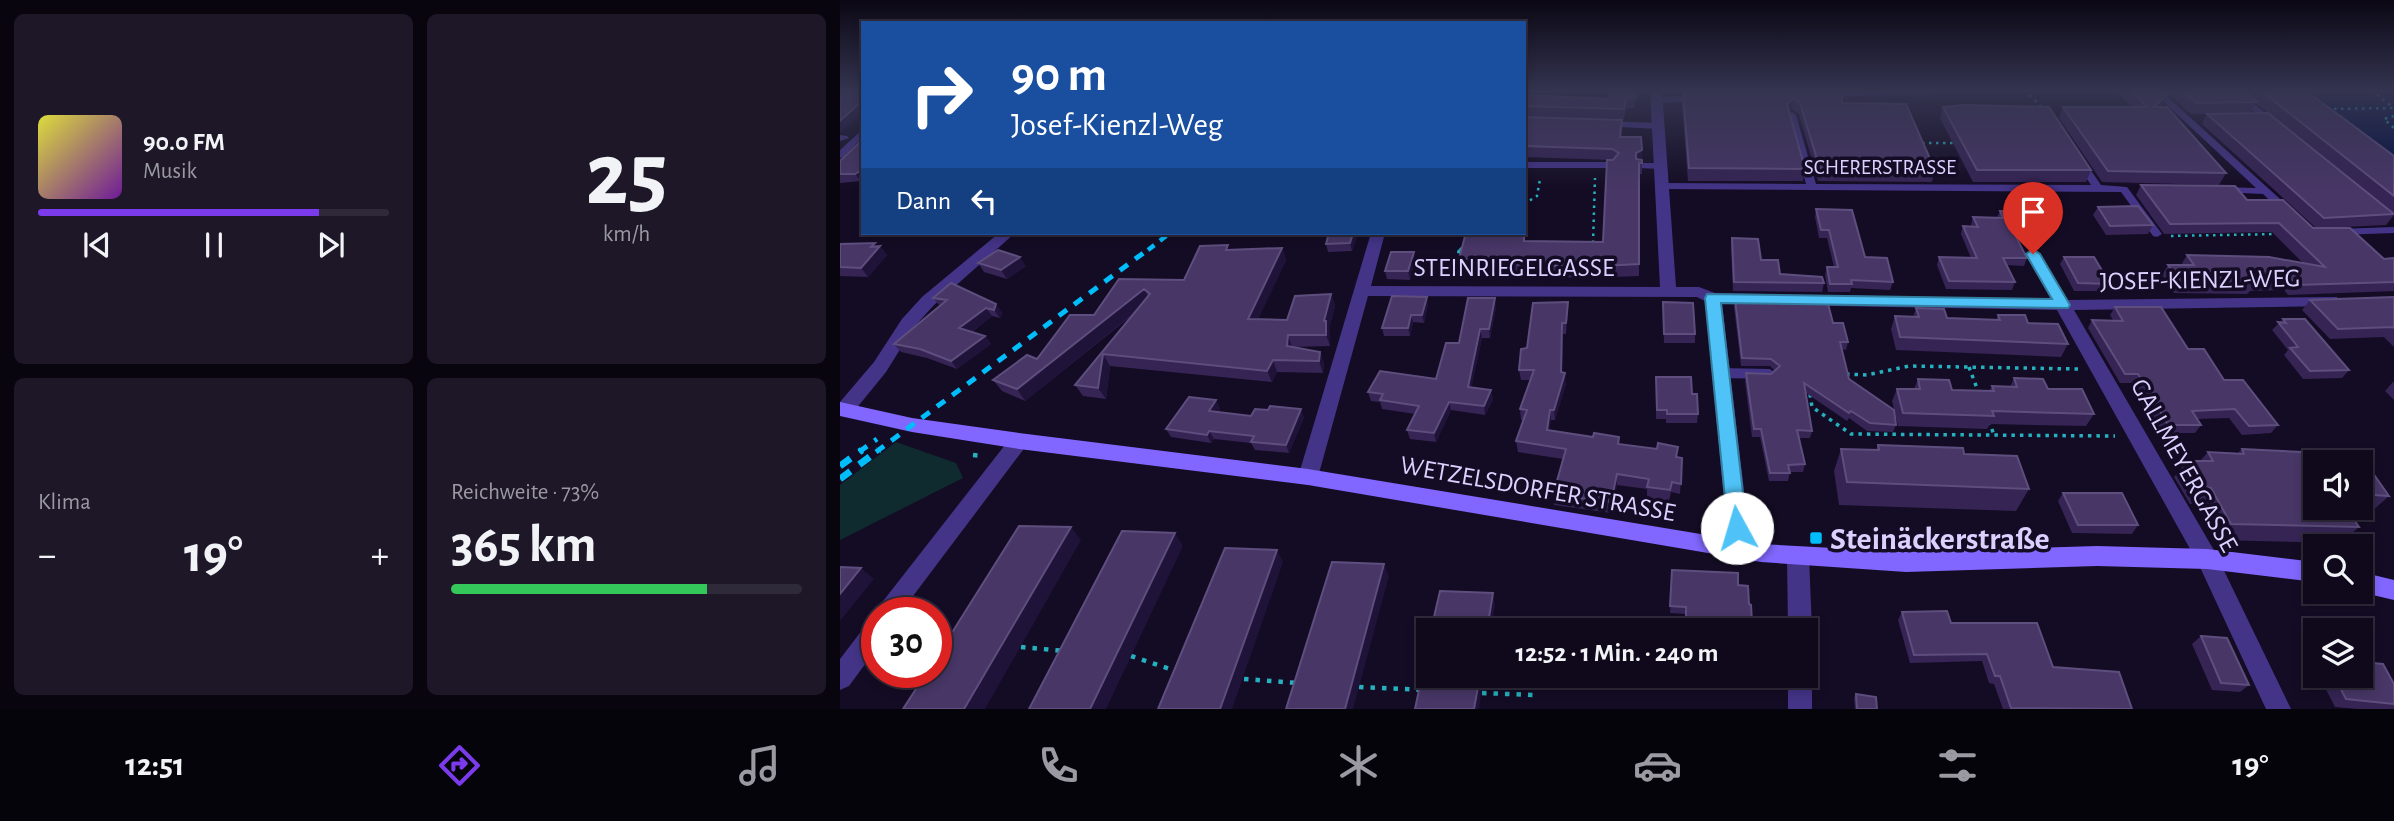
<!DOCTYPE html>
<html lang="de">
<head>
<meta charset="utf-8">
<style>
	body { margin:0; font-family:"Alegreya Sans",sans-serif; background:#1d1728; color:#f1f3f6; height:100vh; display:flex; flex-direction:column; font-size:26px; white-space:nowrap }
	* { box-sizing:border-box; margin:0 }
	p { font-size:23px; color:#9b9aa3 }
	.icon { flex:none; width:38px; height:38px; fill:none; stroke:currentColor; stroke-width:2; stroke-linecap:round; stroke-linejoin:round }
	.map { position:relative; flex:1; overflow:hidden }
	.details { display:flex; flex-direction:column; gap:14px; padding:14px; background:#08050f; width:840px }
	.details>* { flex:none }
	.banner { position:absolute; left:21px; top:21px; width:665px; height:214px; border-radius:0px; box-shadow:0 4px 10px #0003,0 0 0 2px #2f2a3a; background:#1a4fa0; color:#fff; overflow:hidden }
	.buttons { position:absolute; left:1463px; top:450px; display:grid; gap:14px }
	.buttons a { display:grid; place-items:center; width:70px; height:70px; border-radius:0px; background:#0f091b; box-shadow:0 4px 10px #0003,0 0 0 2px #2f2a3a; font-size:35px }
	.speed { position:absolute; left:21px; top:597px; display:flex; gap:14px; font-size:35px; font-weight:700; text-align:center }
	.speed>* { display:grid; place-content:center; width:91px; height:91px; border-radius:50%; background:#0f091b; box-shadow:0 4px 10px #0003,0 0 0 2px #2f2a3a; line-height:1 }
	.speed .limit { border:10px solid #d22; background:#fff; color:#111 }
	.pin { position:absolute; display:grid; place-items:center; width:60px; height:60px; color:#fff; margin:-72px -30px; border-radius:50% 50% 50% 0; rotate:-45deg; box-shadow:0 0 7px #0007 }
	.pin .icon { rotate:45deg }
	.me { position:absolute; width:77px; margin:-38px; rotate:354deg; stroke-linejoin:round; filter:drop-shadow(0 0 5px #0008) }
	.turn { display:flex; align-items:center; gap:24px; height:147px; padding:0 35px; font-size:32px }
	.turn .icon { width:91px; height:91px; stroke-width:2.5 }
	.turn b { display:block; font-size:49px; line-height:60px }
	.then { display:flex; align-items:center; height:66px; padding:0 35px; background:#0003; gap:14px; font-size:26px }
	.big { font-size:52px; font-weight:700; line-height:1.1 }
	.details .widget { flex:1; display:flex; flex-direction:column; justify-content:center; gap:10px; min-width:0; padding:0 24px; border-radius:10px; background:#1d1728 }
	.details .dial { align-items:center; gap:0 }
	.dial b { font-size:91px; line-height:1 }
	.song { display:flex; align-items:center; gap:21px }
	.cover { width:84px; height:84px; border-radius:10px; background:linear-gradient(135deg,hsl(60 70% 55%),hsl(280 70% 35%)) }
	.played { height:7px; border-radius:4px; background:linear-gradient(90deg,#7c3aed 80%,#2f2a3a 80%) }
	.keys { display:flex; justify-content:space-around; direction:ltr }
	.heat { display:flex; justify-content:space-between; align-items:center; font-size:38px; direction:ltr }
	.charge { height:10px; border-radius:5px; background:linear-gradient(90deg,#34c759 73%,#2f2a3a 0) }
	.details .tiles { flex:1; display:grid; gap:14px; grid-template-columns:repeat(2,1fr) }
	.trip { position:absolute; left:576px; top:618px; width:402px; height:70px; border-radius:0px; background:#0f091b; box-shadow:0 4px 10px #0003,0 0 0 2px #2f2a3a; font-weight:700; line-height:70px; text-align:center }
	.tab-bar { display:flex; height:112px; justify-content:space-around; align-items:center; background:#06040b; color:#9b9aa3 }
	.tab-bar .icon { width:49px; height:49px }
	.tab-bar .current { color:#7c3aed }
	.tab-bar b { font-size:32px; color:#f1f3f6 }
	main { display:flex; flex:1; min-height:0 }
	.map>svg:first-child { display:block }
	.green { fill:#0f2b2f }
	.water { fill:#061344 }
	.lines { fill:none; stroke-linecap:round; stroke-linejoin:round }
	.path-far2 { stroke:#25b1be; stroke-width:2.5; stroke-dasharray:2.5 4.5; stroke-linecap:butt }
	.path-far1 { stroke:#25b1be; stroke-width:3.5; stroke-dasharray:3.5 5; stroke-linecap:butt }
	.path { stroke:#25b1be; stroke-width:4.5; stroke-dasharray:4.5 7; stroke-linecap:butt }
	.service { fill:#433487; fill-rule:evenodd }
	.minor { fill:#433487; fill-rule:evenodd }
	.tertiary { fill:#433487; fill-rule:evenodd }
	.secondary { fill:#8167ff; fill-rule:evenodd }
	.rail-far2 { stroke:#00bdfb; stroke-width:4.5; stroke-dasharray:8 7; stroke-linecap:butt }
	.rail-far1 { stroke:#00bdfb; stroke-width:5; stroke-dasharray:10 9; stroke-linecap:butt }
	.rail { stroke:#00bdfb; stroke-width:7; stroke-dasharray:13 11; stroke-linecap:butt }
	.wall { fill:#352454; fill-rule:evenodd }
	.shaded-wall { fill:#201339 }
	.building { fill:#473666; stroke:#5e4e7e; stroke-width:2 }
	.route { fill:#4fc3f7; stroke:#337fa1; stroke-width:2 }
	.poi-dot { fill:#00bdfb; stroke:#140c24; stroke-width:2.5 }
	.labels { text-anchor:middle; stroke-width:7; stroke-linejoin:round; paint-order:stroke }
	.far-street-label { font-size:21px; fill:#dcd0ff; stroke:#140c24 }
	.street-label { font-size:26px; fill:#dcd0ff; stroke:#140c24 }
	.near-poi-label { font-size:32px; font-weight:bold; fill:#dcd0ff; stroke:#140c24; text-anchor:start }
</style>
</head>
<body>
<main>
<section class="details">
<div class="tiles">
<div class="widget">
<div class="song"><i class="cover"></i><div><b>90.0 FM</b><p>Musik</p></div></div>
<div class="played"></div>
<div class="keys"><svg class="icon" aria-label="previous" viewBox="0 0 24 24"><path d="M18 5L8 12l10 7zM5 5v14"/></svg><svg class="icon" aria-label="pause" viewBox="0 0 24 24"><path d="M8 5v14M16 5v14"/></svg><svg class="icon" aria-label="next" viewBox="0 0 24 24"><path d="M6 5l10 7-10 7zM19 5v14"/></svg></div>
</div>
<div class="widget dial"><b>25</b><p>km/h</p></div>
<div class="widget"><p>Klima</p>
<div class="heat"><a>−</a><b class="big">19°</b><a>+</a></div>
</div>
<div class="widget"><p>Reichweite · 73%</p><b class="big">365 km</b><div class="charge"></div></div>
</div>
</section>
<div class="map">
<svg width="1554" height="709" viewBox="0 0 1554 709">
	<rect width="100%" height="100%" fill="#140c24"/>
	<path class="green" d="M56 442 116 463 123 478 0 540V485Z"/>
	<path class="water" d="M1456 90H1542L1554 99V163Z"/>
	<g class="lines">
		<path class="path-far2" d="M1185 90 1203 109
			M1532 90 1550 105
			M1487 109 1554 108
			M1500 116 1533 141
			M1554 116 1544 119 1554 128
			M1082 143H1116
			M684 204 697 196 700 179
			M1331 236 1438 234
			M753 243 755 178
			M620 250 624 243"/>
		<path class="path-far1" d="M612 278 620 248
			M1129 367 1139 394
			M1006 374 1027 375 1069 366 1238 369
			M970 394 972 407 1011 434 1275 436
			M1149 421 1154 435"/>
		<path class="path" d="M133 455 144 456
			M181 647 224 651
			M291 656 339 672
			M404 679 457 683
			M519 687 584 690
			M642 693 694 695"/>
		<path class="service" d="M1027 90H1102L1098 93 988 97 984 94 988 91Z
			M1311 90H1320L1451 209V213H1443L1423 194 1379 192V188L1382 187 1416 188Z
			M1388 90H1397L1435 121V125H1429Z
			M858 96 861 97V101L816 103 812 100 816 97Z
			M952 112 956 115 976 184 1251 185 1235 161 1240 158 1243 159 1261 185 1287 187 1322 234 1317 237 1313 236 1281 192 823 189 818 186 823 183 966 184 948 115Z
			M765 121 819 123 823 126 819 129 762 126V122Z
			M23 129V137L3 157 0 158V150Z
			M0 135 7 136 9 138 0 141Z
			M684 162H772L777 165 772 168H684Z
			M801 163H822L827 166 822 169 798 168V164Z
			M1554 227V233L1498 235 1493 232 1498 229Z
			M880 368 930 369 936 374 930 379 880 378 874 373Z"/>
		<path class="minor" d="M810 90H822L836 287H859L875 293 1211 299 1185 254 1193 249 1198 251 1227 300 1497 297 1499 301 1497 305 1491 306 1234 310 1375 552 1451 709H1426L1359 565 1217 310 882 304 911 550 908 557 900 559 892 557 889 550 865 301 857 297 528 296 478 477 475 483 468 485 461 483 458 477 531 233H545L531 286 820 287Z
			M159 233H175L94 305 74 327 46 372 11 415 0 416V402L34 362 62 319 82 297Z
			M958 547 966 550 969 557 972 630 966 639V630H948L947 557 950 550Z
			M966 667 972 676V709H948V676H966Z"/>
		<path class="tertiary" d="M179 433 186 436 189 441 186 446 61 612H37L40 605 172 436Z
			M37 618V648L9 686 0 690V659L29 621Z"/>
		<path class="secondary" d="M0 402 72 418 179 433 468 469 921 544 1066 552 1257 546 1367 549 1475 562V582L1367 569 1257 566 1066 572 921 562 468 485 179 449 72 432 0 416Z
			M1521 572 1554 580V600L1520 592Z"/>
		<path class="rail-far2" d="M308 250 330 233"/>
		<path class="rail-far1" d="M19 452 37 439
			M36 452 310 248"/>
		<path class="rail" d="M0 466 22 450
			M0 479 39 450"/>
	</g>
	<path class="wall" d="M769 90H798V100H795V108H786L784 119 684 116V95L769 99Z
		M840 90H1002V103L1095 170 1092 182 978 181 959 114 952 109 949 112 965 169 963 181H848L842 105V93L841 94Z
		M1275 90H1465L1554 156V215L1546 225 1484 228 1544 259 1554 258V291L1448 295 1444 290 1410 291 1407 294 1334 293 1322 275 1328 265H1341L1347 255 1463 263 1432 232 1324 234 1296 195 1301 185 1407 200 1473 228H1476L1362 124 1367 114 1461 140 1416 103 1410 113 1351 114 1328 94 1323 104 1319 107 1386 173 1379 185 1262 182 1219 118 1223 107H1292Z
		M1103 107 1251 170 1246 182H1133L1100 118Z
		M684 117 782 131 781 137H801L802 174H799V276L743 278 670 275 647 273V270H621L619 259 684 236 685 241 763 242 772 160 684 157Z
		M23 139V180L21 181 0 183V161Z
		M1258 207 1313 225 1308 234 1266 235 1253 215Z
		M976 209 1025 257 1053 282 1050 290 1011 288 1010 292H988L985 275 987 267H994L987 238H979L975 217Z
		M1160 211 1200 229 1196 237H1176L1187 258 1184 266 1167 265 1175 282 1172 290 1106 289 1097 265 1099 257 1131 258 1121 234 1123 226 1132 227 1131 225 1133 217H1157Z
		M518 233 512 251 488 252 486 244Z
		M892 238 940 274 984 283 982 292 893 291 891 247Z
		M0 244 40 246 47 255 28 277 0 276Z
		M442 248 446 260 418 319 447 320 491 294 495 306 489 328 490 332V346L452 347 484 363 483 373 437 372 432 382 270 366 266 399 243 396 235 385 295 313 185 401 162 391 153 380 197 359 254 315 279 279 344 280 390 250Z
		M1224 257 1270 284 1266 291H1234L1220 264Z
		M576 261 570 280 547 279 545 271Z
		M138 263 186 266 167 279 144 272Z
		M111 283 162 312 160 318 152 316 132 332 145 336 151 344 117 369 87 358 61 352 54 344 100 306 93 298Z
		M1554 297V347L1544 337 1490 339 1462 310 1470 300Z
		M895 299 993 323 1008 342 1006 350 1002 349 1009 379 1056 425 1053 432 1027 431 1009 418 1007 421 966 393 972 431 970 438H959L965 464 963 472H950L948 481H929L920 437H912L905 381 906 373 931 374 935 371 930 366H901L894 307Z
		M728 302V313L726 334H723L722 373 726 384 715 420H711L709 430 753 437H779V444L842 458 840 494 831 492 829 501 807 498V489L777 485 771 513 714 505 713 495 723 459 678 452 676 441 683 420H681L680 409 690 380H681L679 370 687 348Z
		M823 302 855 334V343H824Z
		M588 304 584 323 573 322 570 336H544L542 328Z
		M656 307 650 338H642L631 387 653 399 645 415 611 410 596 442 570 439 567 430 575 414 542 409 540 402 531 401 528 392 596 379 619 343Z
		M1275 307 1348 349 1438 425 1431 433 1402 435 1389 418 1357 419 1361 425 1355 433H1323L1292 383H1280L1248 328 1252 320H1273L1270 315Z
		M1076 308 1107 318 1156 320 1158 315 1188 323 1228 344 1221 357 1056 350 1051 329 1055 316 1073 317Z
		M1443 319 1509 370 1502 378 1463 379 1444 355 1448 350 1432 330Z
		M816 377 852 394 858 414 857 423H826V419H816Z
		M1174 378 1208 389 1254 414 1246 426 1150 424 1147 429 1058 426 1052 401 1057 389H1074L1078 379 1112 390 1149 391 1152 386 1170 387Z
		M1553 382H1554V400L1545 391Z
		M380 408 378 412 411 416 464 417 449 453 415 450 411 443 374 439 371 443 331 437 326 429Z
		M1038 445 1124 454 1189 489 1176 511 999 505 994 471 1001 449 1036 450Z
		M1402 449 1483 453 1486 457 1523 459 1549 496 1531 512 1508 511 1519 527 1501 543 1376 540 1358 504H1350L1334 477 1347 461H1360L1368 452 1398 453ZM1475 462H1521V508H1475Z
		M1223 493 1298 525 1292 534 1232 533 1218 501Z
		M832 570 898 585 909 604 912 623 910 630 880 627V630H845V614L830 613Z
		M1062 612 1111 623 1213 667 1292 709H1163L1154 684 1149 683 1142 661 1070 663 1058 620Z
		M1361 636 1409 685 1400 692 1372 690 1352 644Z
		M1479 676H1521L1554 684V709H1518L1495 707Z
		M1016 694 1037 709H1015L1014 698Z"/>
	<path class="shaded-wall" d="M1328 94 1323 104 1308 118 1314 107Z
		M954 98 952 109 945 116 947 104Z
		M23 100V113L0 133V121Z
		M802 150 801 160 795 164 796 153Z
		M23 169V180L21 181 15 174Z
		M513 233H518L512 251 510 243Z
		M35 243 39 248 40 246 47 255 28 277 21 268 31 247Z
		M442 248 446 260 413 330 408 319Z
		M574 252 576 261 570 280 568 271Z
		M180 257 186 266 167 279 161 270Z
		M304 289 310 300 185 401 177 389Z
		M491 294 495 306 489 328 490 332V346L486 335 484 321Z
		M587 297 588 304 584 323 582 315Z
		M655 298 656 307 650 338 649 329Z
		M728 302V313L726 334V323Z
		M156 304 162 312 160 318 154 310Z
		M146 308 152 316 126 336 119 328Z
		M571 315 573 322 570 336 568 328Z
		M722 323 723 334 721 383V372Z
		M640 329 642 338 630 395 628 387Z
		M448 335 452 347 447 346Z
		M145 336 151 344 117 369 111 361Z
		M480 352 484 363 483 373 479 361Z
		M263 354 270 366 266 399 258 388Z
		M433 360 437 372 432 382 427 371Z
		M725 373 726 384 715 420 714 410Z
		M651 390 653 399 645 415 644 406Z
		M376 400 380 408 373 419 369 411Z
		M609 402 611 410 596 442 594 433Z
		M461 409 464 417 449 453 446 445Z
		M710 410 711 420 708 441 707 430Z
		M369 431 374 439 371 443 367 435Z
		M777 474V485L771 513V502Z
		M231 527 241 540 145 709H124Z
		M335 533 343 546 266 709H250Z
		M437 550 443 562 392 709H380Z
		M544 564 549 576 513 709H505Z
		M21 568 34 579 0 621V594Z
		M653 593 655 605 651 630H647Z
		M640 676H644L639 709H634Z"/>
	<path class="building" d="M0 90H23V100L0 121Z
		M769 90H798H795V97L786 98 784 109 684 106V95L770 99Z
		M935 90H1002V103L1066 104 1095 170 980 169 960 103 954 98 947 104 965 169 849 168 843 93Z
		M1291 90H1324L1328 94 1314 107H1327L1386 173 1268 171 1223 107H1307Z
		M1341 90H1403L1417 102 1357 103Z
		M1420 90H1465L1554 156V196Z
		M1124 105 1209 107 1251 170H1137L1103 107Z
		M1428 113 1554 214 1484 218 1367 114Z
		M684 117 782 120 780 137H801L802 150 796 153V159L802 160V163H799V264L742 267 669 264 646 262V259H619L625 236H684V241L763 242 767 160H773L779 153 772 149 684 146Z
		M23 139V169L15 174H0V161Z
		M1301 185 1395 186 1407 200H1443L1473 228H1510L1544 259 1554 258V282L1456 285 1451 280 1411 281 1414 284 1341 283 1328 265H1354L1347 255 1429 257 1485 267 1439 223 1330 224Z
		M1298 206 1313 225 1270 226 1258 207Z
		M976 209 1012 210 1025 257 1047 258 1053 282 1011 280 1012 284H990L987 267H998L989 230H981Z
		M1160 211 1190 212 1200 229H1172L1187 258H1163L1175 282 1109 281 1099 257 1137 258 1123 226 1138 227 1133 217 1163 218Z
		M489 233H513L510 243 486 244Z
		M892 238 918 239 921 260H938L940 274 982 277 984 283 894 282Z
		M35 243 31 247 40 246 21 268 0 267V244Z
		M388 245 386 250 442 248 408 319 447 320 455 296 491 294 484 321H486V335H448L447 346 480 352 479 361 433 360 427 371 263 354 258 388 235 385 310 294 304 289 177 389 153 380 187 355 197 359 230 315H254L279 279 344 280 360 246Z
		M158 250 180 257 161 270 138 263Z
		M551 252H574L568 271H545Z
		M1224 257H1254L1270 284 1238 283Z
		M111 283 156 304 154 310 146 308 119 328 145 336 111 361 80 349 54 344 107 300 93 298Z
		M552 296 587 297 582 315H571L568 328H542Z
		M1554 297V328L1553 327 1498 329 1470 300Z
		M628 298H655L649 329H640L628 387 651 390 644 406 609 402 594 433 567 430 579 406 540 400 543 394 528 392 540 371 596 379 606 343H619Z
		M895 299 987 300 993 323H1003L1008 342H1000L1009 379 1054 410 1056 425 1030 423 1011 411 1009 413 964 383 972 431 957 430 965 464 948 465 950 473H930L921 429H914L906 373 931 374 940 366 931 359 902 358Z
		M728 302 726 323H722L721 372 725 373 714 410H710L707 430 753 437 754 433 779 437 778 444 817 449 818 443 838 447 836 457 842 458 841 484 832 482 830 490 807 487 809 479 777 474 771 502 713 495 726 449 676 441 687 410 680 409 694 370H679L681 349 687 348 693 303Z
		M823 302 853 303 855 334H824Z
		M1275 307H1321L1348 349H1364L1384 380H1403L1438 425 1409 426 1395 409 1352 411 1361 425H1328L1298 374H1285L1252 320 1283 321Z
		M1076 308 1104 309 1107 318 1160 320 1158 315H1185L1188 323 1218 324 1228 344 1060 337 1055 316 1079 317Z
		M1443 319H1465L1509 370 1470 371 1450 348 1458 347 1438 322 1446 323Z
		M816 377H851L852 394H857L858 414H827V410H817Z
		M1174 378 1203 379 1208 389H1242L1254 414 1152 411 1154 416 1063 413 1057 389H1080L1078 379 1109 380 1112 390 1154 391 1152 386 1177 387Z
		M349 397 376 400 369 411 411 416 415 409 428 410 430 406 461 409 446 445 411 442 414 436 369 431 367 435 326 429Z
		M1038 445 1123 448 1124 454 1177 456 1189 489 1007 482 1001 449 1039 450Z
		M1402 449 1483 453 1486 457 1523 459 1549 496 1521 494V462H1475V508H1506L1519 527 1391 524 1371 488 1363 487 1347 461H1373L1368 452 1404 454Z
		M1223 493H1282L1298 525H1238Z
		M179 526 231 527 124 709H63L87 672H96V658Z
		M282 531 335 533 250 709H189Z
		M385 548 437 550 380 709H318Z
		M492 562 544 564 505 709H446Z
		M0 567 21 568 0 594Z
		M832 570 898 573V585L908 586 909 604 911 605 912 623 879 620 880 630H846V607L830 606Z
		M600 591 653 593 647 630H591Z
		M1107 611 1111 623H1197L1213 667 1279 672 1292 709 1171 708 1160 676H1155L1147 654 1074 655 1062 612Z
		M1361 636 1387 638 1409 685 1381 683Z
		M588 647V676H640L634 709H575Z
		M1521 662 1543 664 1554 684V704L1506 699 1494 676H1521Z
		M1016 694 1036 697 1037 709H1017Z"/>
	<linearGradient id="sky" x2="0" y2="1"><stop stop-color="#0b0714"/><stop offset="0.48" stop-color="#343450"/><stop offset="1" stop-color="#343450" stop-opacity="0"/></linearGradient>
	<rect width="1554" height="189" fill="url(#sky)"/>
	<path class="route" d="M1193 249 1200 254 1230 305 1228 308 881 303 907 528 904 534 897 536 890 534 888 528 865 298 867 294 1212 299 1186 254Z"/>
	<rect class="poi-dot" x="969" y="531" width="14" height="14" rx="3.5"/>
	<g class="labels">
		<g class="far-street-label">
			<text x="1040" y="174">SCHERERSTRASSE</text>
		</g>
		<g class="street-label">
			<text x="674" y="276">STEINRIEGELGASSE</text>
			<text transform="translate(1360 279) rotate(-1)" y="9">JOSEF-KIENZL-WEG</text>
			<text transform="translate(1345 465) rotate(61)" y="9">GALLMEYERGASSE</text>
			<text transform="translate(698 488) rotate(10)" y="9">WETZELSDORFER STRASSE</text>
		</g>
		<g class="near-poi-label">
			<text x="990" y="549">Steinäckerstraße</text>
		</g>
	</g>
</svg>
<div class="buttons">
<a><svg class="icon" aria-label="sound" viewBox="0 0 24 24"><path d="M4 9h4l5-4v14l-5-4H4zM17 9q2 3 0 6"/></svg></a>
<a><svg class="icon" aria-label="search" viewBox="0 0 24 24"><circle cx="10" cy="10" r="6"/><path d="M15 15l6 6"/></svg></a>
<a><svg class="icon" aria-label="layers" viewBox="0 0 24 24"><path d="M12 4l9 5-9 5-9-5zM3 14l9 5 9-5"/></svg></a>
</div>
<div class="speed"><div class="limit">30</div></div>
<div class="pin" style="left:1193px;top:254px;background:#d93025"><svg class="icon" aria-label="arrive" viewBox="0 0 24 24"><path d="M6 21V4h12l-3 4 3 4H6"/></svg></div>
<svg class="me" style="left:897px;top:528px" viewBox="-20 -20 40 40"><circle r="19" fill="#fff"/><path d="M0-13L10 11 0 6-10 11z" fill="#4fc3f7"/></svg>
<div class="trip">12:52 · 1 Min. · 240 m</div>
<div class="banner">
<div class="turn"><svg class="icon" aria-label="right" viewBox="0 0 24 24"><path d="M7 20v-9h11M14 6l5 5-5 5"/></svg><div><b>90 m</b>Josef-Kienzl-Weg</div></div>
<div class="then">Dann<svg class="icon" aria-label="left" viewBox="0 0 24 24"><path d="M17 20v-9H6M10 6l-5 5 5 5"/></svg></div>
</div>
</div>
</main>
<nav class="tab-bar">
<b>12:51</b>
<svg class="icon current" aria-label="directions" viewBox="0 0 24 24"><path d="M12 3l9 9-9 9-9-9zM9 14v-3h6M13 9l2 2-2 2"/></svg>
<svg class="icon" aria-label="music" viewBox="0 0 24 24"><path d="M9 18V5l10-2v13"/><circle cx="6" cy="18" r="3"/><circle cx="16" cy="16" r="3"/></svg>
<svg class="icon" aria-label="phone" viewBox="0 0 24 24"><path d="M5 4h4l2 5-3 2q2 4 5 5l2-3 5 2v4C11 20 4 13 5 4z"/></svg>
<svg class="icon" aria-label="climate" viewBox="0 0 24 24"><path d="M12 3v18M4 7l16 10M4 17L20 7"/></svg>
<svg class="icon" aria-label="car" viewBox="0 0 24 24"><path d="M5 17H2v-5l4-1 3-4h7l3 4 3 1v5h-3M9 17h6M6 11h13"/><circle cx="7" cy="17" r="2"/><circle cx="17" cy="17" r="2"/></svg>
<svg class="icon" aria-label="filters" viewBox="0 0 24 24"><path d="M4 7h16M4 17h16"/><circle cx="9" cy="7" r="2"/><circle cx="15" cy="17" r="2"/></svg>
<b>19°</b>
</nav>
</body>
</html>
